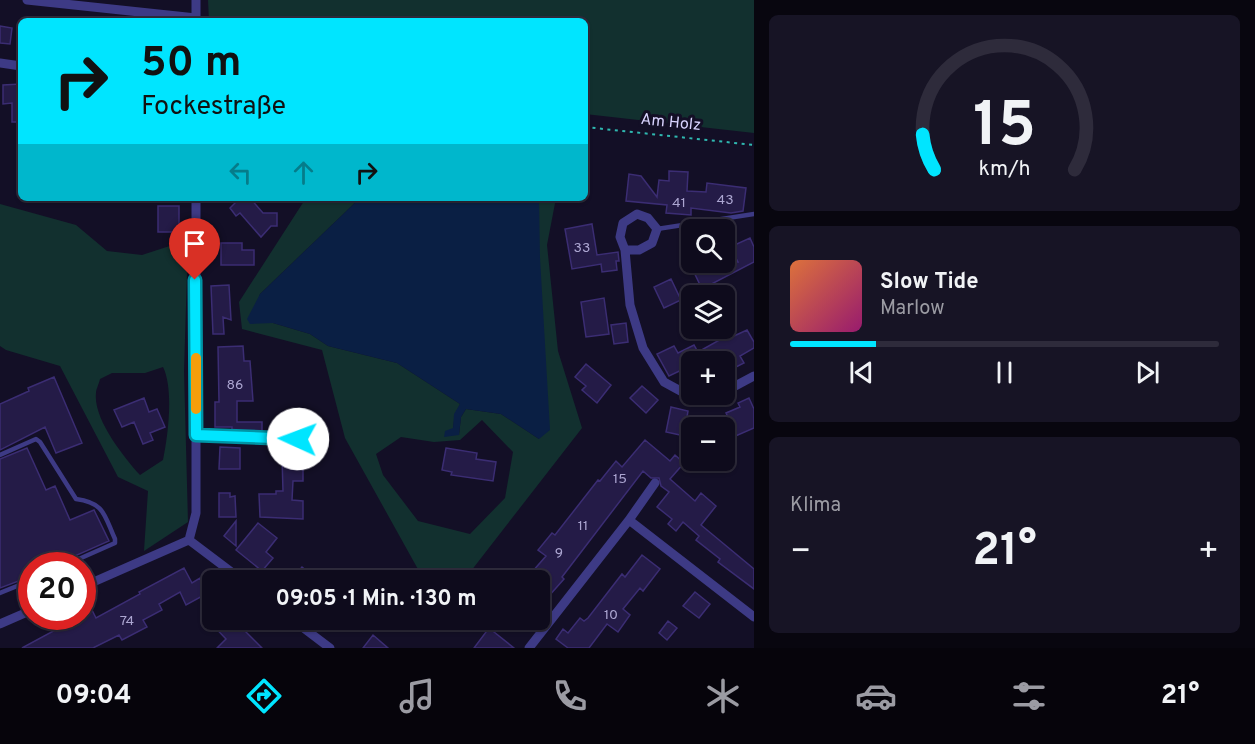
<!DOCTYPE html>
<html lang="de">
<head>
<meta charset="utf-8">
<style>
	body { margin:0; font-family:Overpass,sans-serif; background:#171425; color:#f1f3f6; height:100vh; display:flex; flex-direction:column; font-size:22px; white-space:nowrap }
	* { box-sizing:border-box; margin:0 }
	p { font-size:20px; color:#9b9ba3 }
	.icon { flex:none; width:33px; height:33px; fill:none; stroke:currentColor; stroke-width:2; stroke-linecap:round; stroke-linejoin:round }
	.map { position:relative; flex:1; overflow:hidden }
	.drawer { display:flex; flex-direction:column; gap:15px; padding:15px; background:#08060f; width:501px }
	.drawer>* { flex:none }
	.hud { position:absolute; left:18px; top:18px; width:570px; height:183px; border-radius:9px; box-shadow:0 2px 4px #0004,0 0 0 2px #2e2b3b; background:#00e5ff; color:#111; overflow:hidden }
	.controls { position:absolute; left:681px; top:219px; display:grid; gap:12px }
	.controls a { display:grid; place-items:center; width:54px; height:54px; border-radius:9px; background:#0e0b1c; box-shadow:0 2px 4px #0004,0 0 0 2px #2e2b3b; font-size:30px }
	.speed { position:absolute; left:18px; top:552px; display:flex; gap:12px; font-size:30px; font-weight:700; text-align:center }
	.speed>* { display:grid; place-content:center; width:78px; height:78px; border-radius:50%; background:#0e0b1c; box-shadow:0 2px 4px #0004,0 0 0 2px #2e2b3b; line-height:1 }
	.speed .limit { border:9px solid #d22; background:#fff; color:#111 }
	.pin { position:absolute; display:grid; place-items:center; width:51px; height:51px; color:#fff; margin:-62px -26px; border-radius:50% 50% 50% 0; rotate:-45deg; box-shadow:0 0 6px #0007 }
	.pin .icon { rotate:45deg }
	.me { position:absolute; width:66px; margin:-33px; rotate:272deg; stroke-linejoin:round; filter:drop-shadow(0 0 4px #0008) }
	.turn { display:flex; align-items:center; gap:21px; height:126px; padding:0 24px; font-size:27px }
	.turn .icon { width:78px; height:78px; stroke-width:2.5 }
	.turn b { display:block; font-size:42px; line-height:51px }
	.lanes { display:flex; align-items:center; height:57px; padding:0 24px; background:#0003; justify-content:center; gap:30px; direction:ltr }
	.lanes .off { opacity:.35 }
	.big { font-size:45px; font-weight:700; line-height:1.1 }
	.drawer .tile { flex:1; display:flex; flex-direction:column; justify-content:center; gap:9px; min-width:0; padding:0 21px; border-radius:9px; background:#171425 }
	.drawer .dial { align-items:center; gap:0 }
	.dial svg { height:156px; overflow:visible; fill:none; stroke:#2e2b3b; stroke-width:7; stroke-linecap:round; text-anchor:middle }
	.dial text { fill:#f1f3f6; stroke:none }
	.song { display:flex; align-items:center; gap:18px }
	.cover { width:72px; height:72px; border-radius:9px; background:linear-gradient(135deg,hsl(20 70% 55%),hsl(320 70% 35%)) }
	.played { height:6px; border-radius:3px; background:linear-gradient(90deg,#00e5ff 20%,#2e2b3b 20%) }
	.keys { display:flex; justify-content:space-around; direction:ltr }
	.heat { display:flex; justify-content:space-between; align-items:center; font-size:33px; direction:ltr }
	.trip { position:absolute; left:202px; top:570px; width:348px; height:60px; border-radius:9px; background:#0e0b1c; box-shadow:0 2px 4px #0004,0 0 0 2px #2e2b3b; font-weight:700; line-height:60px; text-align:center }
	.tab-bar { display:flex; height:96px; justify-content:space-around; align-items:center; background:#06040b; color:#9b9ba3 }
	.tab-bar .icon { width:42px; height:42px }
	.tab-bar .on { color:#00e5ff }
	.tab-bar b { font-size:27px; color:#f1f3f6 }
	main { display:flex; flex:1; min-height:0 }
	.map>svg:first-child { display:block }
	.green { fill:#12302f; fill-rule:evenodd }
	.water { fill:#0a1f44 }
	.building { fill:#241b47; stroke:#3b2d73; stroke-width:1.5 }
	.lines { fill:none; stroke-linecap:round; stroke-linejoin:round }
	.path { stroke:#2fb8b0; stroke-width:2; stroke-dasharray:3 4.5; stroke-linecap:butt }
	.service { stroke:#3d3a85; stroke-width:4.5 }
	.minor { stroke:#3d3a85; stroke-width:9 }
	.route-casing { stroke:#0095a6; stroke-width:15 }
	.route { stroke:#00e5ff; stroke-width:10 }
	.slow { stroke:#f59e0b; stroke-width:10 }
	.labels { text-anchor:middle; stroke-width:6; stroke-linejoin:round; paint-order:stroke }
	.number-label { font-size:14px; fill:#aca6d1 }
	.street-label { font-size:16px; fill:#d9d4ff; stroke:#130f26 }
</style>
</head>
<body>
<main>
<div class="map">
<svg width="754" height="648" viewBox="0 0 754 648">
	<rect width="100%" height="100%" fill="#130f26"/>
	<path class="green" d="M208 0H754V133L585 114V21H209Z
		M306 198H360L260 294 250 323H273L310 334 328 346 397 363 460 404 455 414 453 428 459 435 461 417 466 409 501 414 539 439V198H556L547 245 558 351 582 428 464 580H424L345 438 322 350 242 329 239 302ZM482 420 513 452 505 498 470 534 418 521 383 475 376 454 401 437 434 442 460 440Z
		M0 204 76 225 107 251 142 255 188 240 184 371 188 522 144 551 148 491 118 477 60 366 6 350 0 346ZM163 367C174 389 168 436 163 460L140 475C124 457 93 419 96 393 96 389 99 384 100 379L112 373H145Z"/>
	<path class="water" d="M360 198H539L540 258 550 430 539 439 501 414 466 409 461 417 459 435 444 437 445 431 453 428 454 414 460 404 397 363 328 346 310 334 273 323 250 324 247 319 260 294Z"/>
	<path class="building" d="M0 26 12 28 10 44 0 43Z
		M21 84V122H12V103L3 104V85Z
		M669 171 688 172 687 191 706 192 707 183 746 188 743 211 731 213 691 208V215L666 213 667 205 626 201 629 174 641 176 657 197 659 180 669 181Z
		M240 198H250L263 213H277V226H271L261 237 240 213 236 216 230 208Z
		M158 206H179V232H158Z
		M592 224 597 255 618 252 619 261H616L617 270 602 272 601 264 572 269 565 229Z
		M750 238 754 247V262L702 289 692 268 705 262H710L712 266 720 262H738L730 247Z
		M221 243H242V250H254V265H221Z
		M671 279 681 300 664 308 654 287Z
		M229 285 231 320 223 317 224 334H213L211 286Z
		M604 298 609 334 586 337 581 302Z
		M626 323 628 342 614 344 611 325Z
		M747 330 754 342V348L740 356 744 363 734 368 730 362H692V365L669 376 657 354 674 346 678 353 694 345 698 352 732 333 734 336Z
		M243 346 244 361H250L253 401H237V422H262V432H232V427H215V402H219L218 347Z
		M586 364 611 385 597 403 582 390 586 386 575 377Z
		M54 377 82 443 56 453 45 427 0 450V404L29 391 28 388Z
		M642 386 658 400 646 413 630 398Z
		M144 398 149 412 157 409 165 427 150 433 153 440 143 444 134 422 122 427 114 410Z
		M749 398 754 409V428L731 438 725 423 731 424 726 413 740 407 738 403Z
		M671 407 688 411 687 417 716 422V428H686L685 436 666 432Z
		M287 413H305L304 436 287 434Z
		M308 434 326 435V447L307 446Z
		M645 440 670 461 675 455 684 463 670 479 695 501 701 493 716 506 701 525 754 569V589L718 562 720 559 696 540 699 536 683 522 676 531 668 524 672 519 657 507 669 492 661 486 659 478H651L643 471 562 577 564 579 540 606V580H525L546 556 538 550 552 533 555 535 598 480 600 481 616 461 622 467Z
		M220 447 240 448V469H219Z
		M27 448 46 490 55 486 70 520 94 510 109 541 61 562 59 566H32V576L0 588V459Z
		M446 448 477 453 476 459 496 462 493 481 451 475 452 472 442 470Z
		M282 457H303V481H293L292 500 303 501V519L260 517 259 494H276V491H283Z
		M219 493H230V497L235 496 236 517H219Z
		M236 521V546L224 536Z
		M258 523 277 538 266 552 273 558 262 571 236 550Z
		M642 555 660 569 643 591 640 588 623 609 630 615 618 632 607 624 589 648H568L556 639 563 629 568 633 580 618 584 621 588 618 622 574 625 577Z
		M302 567 318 580H291Z
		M184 568 192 583 200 578 208 593 186 605 180 592 159 604 162 610 143 620 147 627 122 640 119 635 93 648H22L72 621 69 616H82V613L91 608 96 618 140 594 139 592Z
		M695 592 710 604 699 618 683 606Z
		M208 620H234L262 648H217L226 639Z
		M668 621 677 628 667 640 659 633Z
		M489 628 514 648H474Z
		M373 635 388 648H363Z"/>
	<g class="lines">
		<path class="path" d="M585 127 754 145"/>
		<path class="service" d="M657 229 754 214
			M197 435 298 439
			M0 455 36 439 40 442 76 499C105 503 104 515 115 539V543L63 566
			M0 593 32 580"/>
		<path class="minor" d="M27 0 196 18
			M196 0V21
			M0 63 21 66
			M625 250H639L652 243 657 229 648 218 637 214 623 223 620 237 625 250 630 305 643 348 664 382 686 394H692
			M724 392 754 376
			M629 520 655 483
			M189 540 196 513V198
			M189 540 242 580
			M82 587 189 540
			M293 620 330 648
			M0 624 32 610
			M529 648 629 520 754 617"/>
	</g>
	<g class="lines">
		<defs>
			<path id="route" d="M195 280 196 435 298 439"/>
		</defs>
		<use href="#route" class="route-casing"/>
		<use href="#route" class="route"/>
		<path class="slow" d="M196 358V409"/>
	</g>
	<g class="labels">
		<g class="number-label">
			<text x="725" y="204">43</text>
			<text x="679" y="207">41</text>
			<text x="582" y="252">33</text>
			<text x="235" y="389">86</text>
			<text x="620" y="483">15</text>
			<text x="583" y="530">11</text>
			<text x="559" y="557">9</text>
			<text x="611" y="619">10</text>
			<text x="127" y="625">74</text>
		</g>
		<g class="street-label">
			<text transform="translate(671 121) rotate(6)" y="6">Am Holz</text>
		</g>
	</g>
</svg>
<div class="controls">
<a><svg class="icon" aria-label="search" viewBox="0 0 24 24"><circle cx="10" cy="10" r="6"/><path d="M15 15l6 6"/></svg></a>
<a><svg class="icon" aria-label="layers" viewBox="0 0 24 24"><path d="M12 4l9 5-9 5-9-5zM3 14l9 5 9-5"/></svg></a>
<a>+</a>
<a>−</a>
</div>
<div class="speed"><div class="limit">20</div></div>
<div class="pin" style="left:195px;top:280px;background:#d93025"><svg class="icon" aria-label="arrive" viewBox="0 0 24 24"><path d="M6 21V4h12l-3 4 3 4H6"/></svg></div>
<svg class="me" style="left:298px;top:439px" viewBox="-20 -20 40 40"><circle r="19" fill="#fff"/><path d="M0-13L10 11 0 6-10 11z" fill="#00e5ff"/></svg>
<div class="trip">09:05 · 1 Min. · 130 m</div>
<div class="hud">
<div class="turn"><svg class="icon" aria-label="right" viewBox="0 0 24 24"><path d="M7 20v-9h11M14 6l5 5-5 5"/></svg><div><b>50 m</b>Fockestraße</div></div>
<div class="lanes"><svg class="icon off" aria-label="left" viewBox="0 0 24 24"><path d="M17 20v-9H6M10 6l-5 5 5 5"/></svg><svg class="icon off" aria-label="ahead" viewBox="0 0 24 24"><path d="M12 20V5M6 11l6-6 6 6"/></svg><svg class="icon" aria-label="right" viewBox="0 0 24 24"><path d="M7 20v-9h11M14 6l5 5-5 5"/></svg></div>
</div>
</div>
<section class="drawer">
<div class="tile dial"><svg viewBox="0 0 100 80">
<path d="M14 69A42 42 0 1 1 86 69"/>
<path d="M14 69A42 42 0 0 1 8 51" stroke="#00e5ff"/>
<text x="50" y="56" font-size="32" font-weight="700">15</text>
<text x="50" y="72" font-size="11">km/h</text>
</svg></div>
<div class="tile">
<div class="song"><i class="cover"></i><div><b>Slow Tide</b><p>Marlow</p></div></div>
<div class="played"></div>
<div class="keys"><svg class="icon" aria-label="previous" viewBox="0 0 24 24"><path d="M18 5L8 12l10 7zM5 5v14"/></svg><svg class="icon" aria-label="pause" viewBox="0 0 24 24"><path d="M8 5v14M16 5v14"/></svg><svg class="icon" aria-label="next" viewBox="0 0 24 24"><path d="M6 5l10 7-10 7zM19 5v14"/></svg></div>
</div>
<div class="tile"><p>Klima</p>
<div class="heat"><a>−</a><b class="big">21°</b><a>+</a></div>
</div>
</section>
</main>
<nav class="tab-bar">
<b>09:04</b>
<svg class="icon on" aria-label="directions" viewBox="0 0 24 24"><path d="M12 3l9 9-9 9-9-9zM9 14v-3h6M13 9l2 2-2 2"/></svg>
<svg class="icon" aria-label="music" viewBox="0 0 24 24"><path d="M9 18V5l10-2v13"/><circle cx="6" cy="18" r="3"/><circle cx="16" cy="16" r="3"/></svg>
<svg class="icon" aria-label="phone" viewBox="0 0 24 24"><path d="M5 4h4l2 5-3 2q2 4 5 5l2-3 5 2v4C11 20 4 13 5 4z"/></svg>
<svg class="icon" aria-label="climate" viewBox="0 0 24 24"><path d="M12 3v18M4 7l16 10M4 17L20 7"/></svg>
<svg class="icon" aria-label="car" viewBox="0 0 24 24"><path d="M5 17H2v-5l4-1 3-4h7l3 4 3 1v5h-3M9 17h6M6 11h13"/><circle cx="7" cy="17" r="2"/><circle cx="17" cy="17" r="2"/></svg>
<svg class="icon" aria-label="filters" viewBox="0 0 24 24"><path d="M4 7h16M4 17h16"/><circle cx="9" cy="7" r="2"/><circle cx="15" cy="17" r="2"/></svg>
<b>21°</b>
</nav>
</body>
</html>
